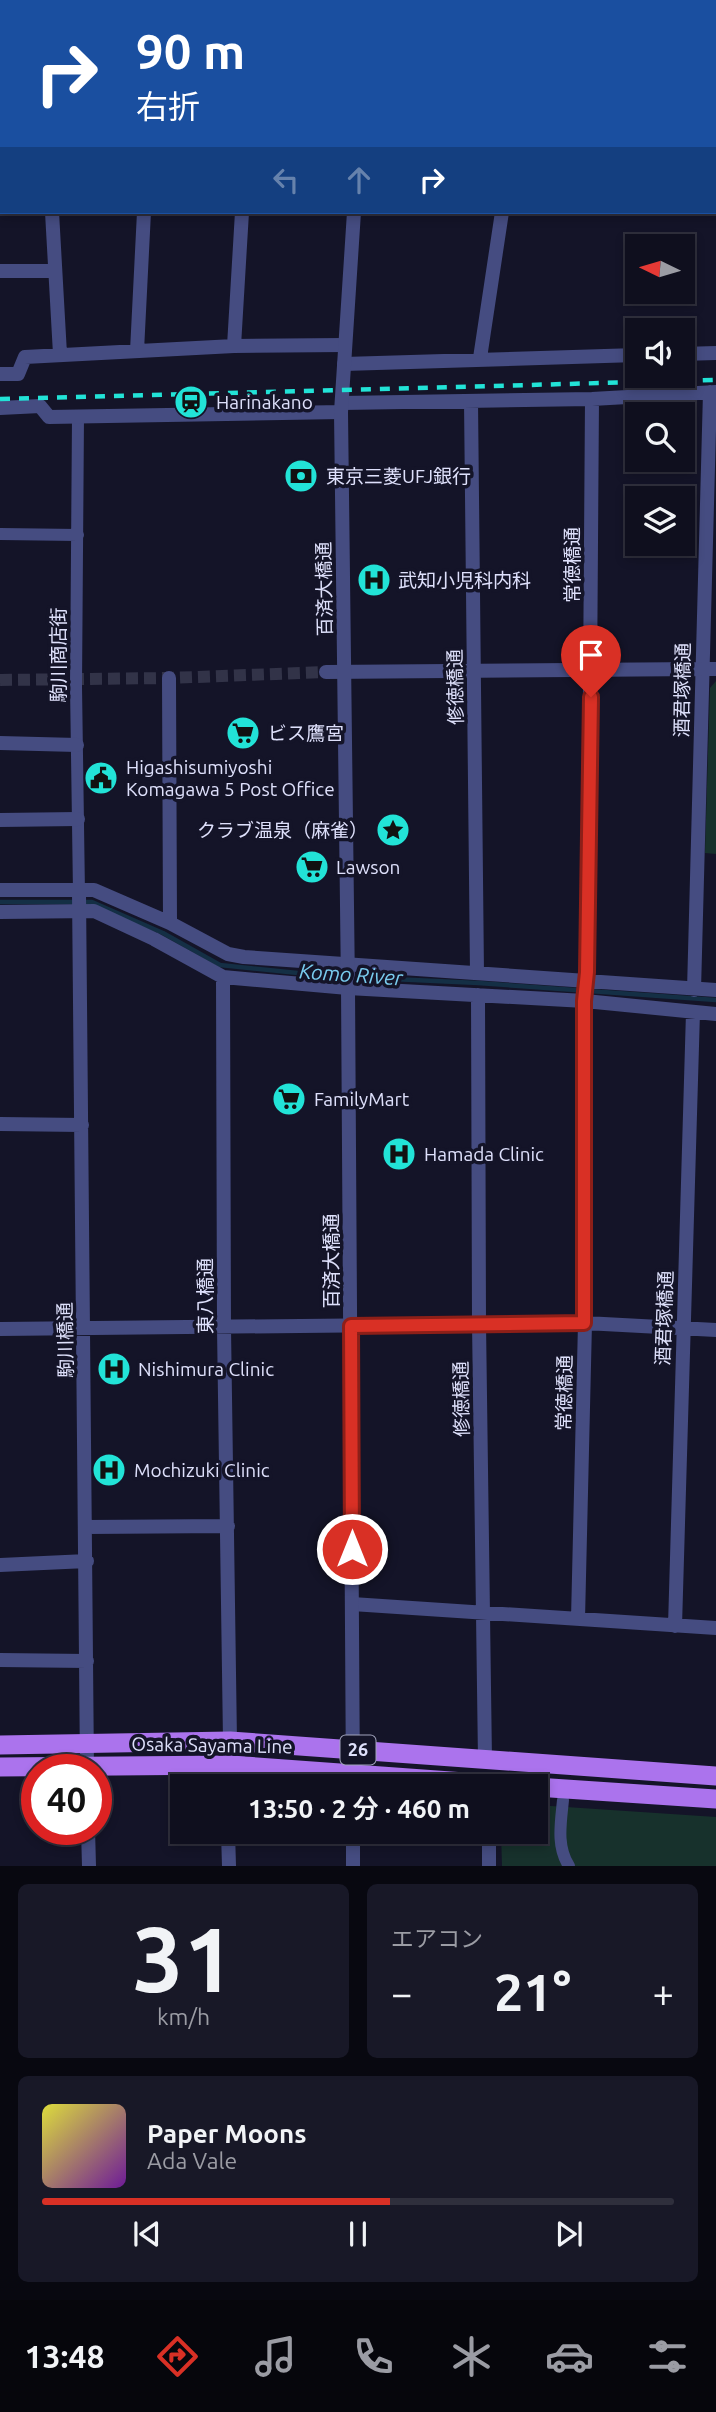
<!DOCTYPE html>
<html lang="ja">
<head>
<meta charset="utf-8">
<style>
	body { margin:0; font-family:Ubuntu,"Noto Sans JP",sans-serif; background:#181827; color:#f1f3f6; height:100vh; display:flex; flex-direction:column; font-size:26px; white-space:nowrap }
	* { box-sizing:border-box; margin:0 }
	p { font-size:23px; color:#9b9ca4 }
	.icon { flex:none; width:38px; height:38px; fill:none; stroke:currentColor; stroke-width:2; stroke-linecap:round; stroke-linejoin:round }
	.map { position:relative; height:1866px; overflow:hidden }
	.details { display:flex; flex-direction:column; gap:18px; padding:18px; background:#080810; flex:1 }
	.details>* { flex:none }
	.top-card { position:absolute; left:0px; top:0px; width:718px; height:214px; box-shadow:0 4px 10px #0003,0 0 0 2px #2f2f3c; background:#1a4fa0; color:#fff; overflow:hidden }
	.needle { width:46px; rotate:275deg }
	.buttons { position:absolute; left:625px; top:234px; display:grid; gap:14px }
	.buttons a { display:grid; place-items:center; width:70px; height:70px; border-radius:0px; background:#0f0f1e; box-shadow:0 4px 10px #0003,0 0 0 2px #2f2f3c; font-size:35px }
	.speed { position:absolute; left:21px; top:1754px; display:flex; gap:14px; font-size:35px; font-weight:700; text-align:center }
	.speed>* { display:grid; place-content:center; width:91px; height:91px; border-radius:50%; background:#0f0f1e; box-shadow:0 4px 10px #0003,0 0 0 2px #2f2f3c; line-height:1 }
	.speed .limit { border:10px solid #d22; background:#fff; color:#111 }
	.pin { position:absolute; display:grid; place-items:center; width:60px; height:60px; color:#fff; margin:-72px -30px; border-radius:50% 50% 50% 0; rotate:-45deg; box-shadow:0 0 7px #0007 }
	.pin .icon { rotate:45deg }
	.me { position:absolute; width:77px; margin:-38px; rotate:0deg; stroke-linejoin:round; filter:drop-shadow(0 0 5px #0008) }
	.turn { display:flex; align-items:center; gap:24px; height:147px; padding:0 21px; font-size:32px }
	.turn .icon { width:91px; height:91px; stroke-width:2.5 }
	.turn b { display:block; font-size:49px; line-height:60px }
	.lanes { display:flex; align-items:center; height:66px; padding:0 21px; background:#0003; justify-content:center; gap:35px; direction:ltr }
	.lanes .off { opacity:.35 }
	.big { font-size:52px; font-weight:600; line-height:1.1 }
	.details .tile { flex:1; display:flex; flex-direction:column; justify-content:center; gap:10px; min-width:0; padding:0 24px; border-radius:10px; background:#181827 }
	.details .dial { align-items:center; gap:0 }
	.dial b { font-size:91px; line-height:1 }
	.song { display:flex; align-items:center; gap:21px }
	.cover { width:84px; height:84px; border-radius:10px; background:linear-gradient(135deg,hsl(60 70% 55%),hsl(280 70% 35%)) }
	.played { height:7px; border-radius:4px; background:linear-gradient(90deg,#d93025 55%,#2f2f3c 55%) }
	.keys { display:flex; justify-content:space-around; direction:ltr }
	.heat { display:flex; justify-content:space-between; align-items:center; font-size:38px; direction:ltr }
	.details .tiles { flex:1; display:grid; gap:18px; grid-template-columns:1fr 1fr }
	.tile:last-child { grid-column:span 2 }
	.trip { position:absolute; left:170px; top:1774px; width:378px; height:70px; border-radius:0px; background:#0f0f1e; box-shadow:0 4px 10px #0003,0 0 0 2px #2f2f3c; font-weight:600; line-height:70px; text-align:center }
	.tabs { display:flex; height:112px; justify-content:space-around; align-items:center; background:#06060c; color:#9b9ca4 }
	.tabs .icon { width:49px; height:49px }
	.tabs .active { color:#d93025 }
	.tabs b { font-size:32px; color:#f1f3f6 }
	.map>svg:first-child { display:block }
	.green { fill:#17312c }
	.lines { fill:none; stroke-linecap:round; stroke-linejoin:round }
	.stream { stroke:#142f45; stroke-width:4.5 }
	.pedestrian-tunnel { stroke:#323348; stroke-width:12; stroke-dasharray:12 6; stroke-linecap:butt }
	.pedestrian { stroke:#454c81; stroke-width:12 }
	.minor { stroke:#454c81; stroke-width:14 }
	.tertiary { stroke:#454c81; stroke-width:14 }
	.primary { stroke:#ab73ed; stroke-width:19 }
	.rail { stroke:#22e3d7; stroke-width:4.5; stroke-dasharray:10 9; stroke-linecap:butt }
	.route-casing { stroke:#8d1f18; stroke-width:18 }
	.route { stroke:#d93025; stroke-width:12 }
	.labels { text-anchor:middle; stroke-width:7; stroke-linejoin:round; paint-order:stroke }
	.shield { fill:#141428; stroke:#a1a3bc; stroke-width:2 }
	.shield-label { font-size:18px; font-weight:bold; fill:#dee0fb }
	.poi-label { font-size:19px; fill:#dee0fb; stroke:#141428; text-anchor:start }
	.street-label { font-size:19px; fill:#dee0fb; stroke:#141428 }
	.water-label { font-size:21px; font-style:italic; fill:#79cbee; stroke:#141428 }
</style>
</head>
<body>
<div class="map">
<svg width="716" height="1866" viewBox="0 0 716 1866">
	<rect width="100%" height="100%" fill="#141428"/>
	<path class="green" d="M716 681V854L705 853 710 688Z
		M536 1805 716 1817V1866H502L501 1832H536Z"/>
	<g class="lines">
		<path class="stream" d="M0 902H92L163 933 220 965 327 976 478 983 716 1000"/>
		<path class="pedestrian-tunnel" d="M0 680 169 678 326 672"/>
		<path class="pedestrian" d="M78 417 76 686 79 893
			M0 534 78 535
			M563 1800C561 1822 556 1846 569 1866"/>
		<path class="minor" d="M79 0 82 2
			M160 2V0
			M0 109H2
			M52 212 60 354
			M0 271H54
			M234 346 242 212
			M137 351 144 212
			M682 354 716 353
			M480 358 502 212
			M344 364 637 355
			M0 374H18L25 357 234 346 344 345
			M471 401 477 973
			M342 403 592 399 716 392
			M0 408 40 406 49 417 341 412
			M326 672 702 669
			M169 678 170 923
			M0 743 77 745
			M0 820 78 819
			M0 890H94L170 923 228 954 244 957 716 990
			M79 893 87 1769
			M0 912 94 911 154 939 223 977 348 988 585 1001 716 1014
			M223 977 224 1328 230 1741
			M694 990 710 392
			M478 995 479 1323 485 1760
			M0 1124 82 1125
			M0 1329 585 1323 716 1330
			M86 1527 228 1526
			M0 1565 87 1561
			M352 1604 716 1628
			M578 1619 585 1323V1001L588 972 592 399
			M675 1626 693 1012
			M0 1660 87 1661
			M229 1787 231 1765
			M88 1829 89 1866
			M228 1832 229 1866
			M489 1832V1866"/>
		<path class="tertiary" d="M369 2V0
			M702 669H716
			M353 1787 348 988 341 412 354 212
			M353 1832V1866"/>
		<path class="primary" d="M0 1745 230 1741 716 1776
			M0 1767 231 1765 532 1787
			M536 1787 716 1799"/>
		<path class="rail" d="M0 399 716 380"/>
	</g>
	<g class="lines">
		<defs>
			<path id="route" d="M352 1549 351 1326 584 1323V1001L587 972 591 697"/>
		</defs>
		<use href="#route" class="route-casing"/>
		<use href="#route" class="route"/>
	</g>
	<defs>
		<symbol id="station-disc" viewBox="-11 -11 22 22"><circle r="9.5" fill="#22e3d7" stroke="#141428"/><path d="M-3-6H3Q5-6 5-4V2Q5 4 3 4L4.5 6H3L1.5 4h-3L-3 6H-4.5L-3 4Q-5 4-5 2V-4Q-5-6-3-6ZM-3.5-4v3h7v-3ZM-3.5 1v1.5H-2V1ZM2 1v1.5H3.5V1Z" fill="#111"/></symbol>
		<symbol id="bank-disc" viewBox="-11 -11 22 22"><circle r="9.5" fill="#22e3d7" stroke="#141428"/><path d="M-6-4H6V4H-6ZM0-2.3a2.3 2.3 0 1 0 0 4.6a2.3 2.3 0 1 0 0-4.6Z" fill="#111"/></symbol>
		<symbol id="hospital-disc" viewBox="-11 -11 22 22"><circle r="9.5" fill="#22e3d7" stroke="#141428"/><path d="M-5-5h3v3.5h4V-5h3V5h-3V1.5h-4V5h-3Z" fill="#111"/></symbol>
		<symbol id="supermarket-disc" viewBox="-11 -11 22 22"><circle r="9.5" fill="#22e3d7" stroke="#141428"/><path d="M-6-5.5h2.5l.6 2H6L4.5 2H-2.5L-4.4-4H-6ZM-1.5 3.2a1.3 1.3 0 1 0 .1 0ZM3 3.2a1.3 1.3 0 1 0 .1 0Z" fill="#111"/></symbol>
		<symbol id="civic-disc" viewBox="-11 -11 22 22"><circle r="9.5" fill="#22e3d7" stroke="#141428"/><path d="M-.6-6.5H3V-4.5H.6V-3L4-1V1h2V6H-6V1h2V-1L-.6-3ZM-1.2 2.5V6h2.4V2.5Z" fill="#111"/></symbol>
		<symbol id="sight-disc" viewBox="-11 -11 22 22"><circle r="9.5" fill="#22e3d7" stroke="#141428"/><path d="M0-6L1.8-2.2L6-1.7L2.9 1.2L3.7 5.4L0 3.3L-3.7 5.4L-2.9 1.2L-6-1.7L-1.8-2.2Z" fill="#111"/></symbol>
	</defs>
	<g fill-rule="evenodd">
		<use href="#station-disc" x="172" y="383" width="38" height="38"/>
		<use href="#bank-disc" x="282" y="457" width="38" height="38"/>
		<use href="#hospital-disc" x="355" y="561" width="38" height="38"/>
		<use href="#supermarket-disc" x="224" y="714" width="38" height="38"/>
		<use href="#civic-disc" x="82" y="759" width="38" height="38"/>
		<use href="#sight-disc" x="374" y="811" width="38" height="38"/>
		<use href="#supermarket-disc" x="293" y="848" width="38" height="38"/>
		<use href="#supermarket-disc" x="270" y="1080" width="38" height="38"/>
		<use href="#hospital-disc" x="380" y="1135" width="38" height="38"/>
		<use href="#hospital-disc" x="95" y="1350" width="38" height="38"/>
		<use href="#hospital-disc" x="90" y="1451" width="38" height="38"/>
	</g>
	<g class="labels">
		<rect class="shield" x="340.5" y="1735.5" width="35" height="29" rx="5"/>
		<g class="shield-label">
			<text x="358" y="1756">26</text>
		</g>
		<g class="poi-label">
			<text x="216" y="409">Harinakano</text>
			<text x="326" y="483">東京三菱UFJ銀行</text>
			<text x="398" y="587">武知小児科内科</text>
			<text x="268" y="740">ビス鷹宮</text>
			<text x="126" y="774">Higashisumiyoshi<tspan x="126" dy="22">Komagawa 5 Post Office</tspan></text>
			<text x="368" y="837" text-anchor="end">クラブ温泉（麻雀）</text>
			<text x="336" y="874">Lawson</text>
			<text x="314" y="1106">FamilyMart</text>
			<text x="424" y="1161">Hamada Clinic</text>
			<text x="138" y="1376">Nishimura Clinic</text>
			<text x="134" y="1477">Mochizuki Clinic</text>
		</g>
		<g class="street-label">
			<text transform="translate(572 565) rotate(-90)" y="7">常徳橋通</text>
			<text transform="translate(324 589) rotate(-91)" y="7">百済大橋通</text>
			<text transform="translate(58 655) rotate(-90)" y="7">駒川商店街</text>
			<text transform="translate(455 687) rotate(-91)" y="7">修徳橋通</text>
			<text transform="translate(682 690) rotate(-89)" y="7">酒君塚橋通</text>
			<text transform="translate(331 1261) rotate(-90)" y="7">百済大橋通</text>
			<text transform="translate(205 1296) rotate(-90)" y="7">東八橋通</text>
			<text transform="translate(664 1318) rotate(-88)" y="7">酒君塚橋通</text>
			<text transform="translate(65 1340) rotate(-91)" y="7">駒川橋通</text>
			<text transform="translate(564 1393) rotate(-89)" y="7">常徳橋通</text>
			<text transform="translate(461 1399) rotate(-91)" y="7">修徳橋通</text>
			<text transform="translate(212 1745) rotate(1)" y="7">Osaka Sayama Line</text>
		</g>
		<g class="water-label">
			<text transform="translate(351 975) rotate(4)" y="7">Komo River</text>
		</g>
	</g>
</svg>
<div class="buttons">
<a><svg class="needle" viewBox="-14 -14 28 28"><path d="M0-13l5 13h-10z" fill="#e53935"/><path d="M0 13l5-13h-10z" fill="#9b9ca4"/></svg></a>
<a><svg class="icon" aria-label="sound" viewBox="0 0 24 24"><path d="M4 9h4l5-4v14l-5-4H4zM17 9q2 3 0 6"/></svg></a>
<a><svg class="icon" aria-label="search" viewBox="0 0 24 24"><circle cx="10" cy="10" r="6"/><path d="M15 15l6 6"/></svg></a>
<a><svg class="icon" aria-label="layers" viewBox="0 0 24 24"><path d="M12 4l9 5-9 5-9-5zM3 14l9 5 9-5"/></svg></a>
</div>
<div class="speed"><div class="limit">40</div></div>
<div class="pin" style="left:591px;top:697px;background:#d93025"><svg class="icon" aria-label="arrive" viewBox="0 0 24 24"><path d="M6 21V4h12l-3 4 3 4H6"/></svg></div>
<svg class="me" style="left:352px;top:1549px" viewBox="-20 -20 40 40"><circle r="17" fill="#d93025" stroke="#fff" stroke-width="3"/><path d="M0-11L8 9 0 5-8 9z" fill="#fff"/></svg>
<div class="trip">13:50 · 2 分 · 460 m</div>
<div class="top-card">
<div class="turn"><svg class="icon" aria-label="right" viewBox="0 0 24 24"><path d="M7 20v-9h11M14 6l5 5-5 5"/></svg><div><b>90 m</b>右折</div></div>
<div class="lanes"><svg class="icon off" aria-label="left" viewBox="0 0 24 24"><path d="M17 20v-9H6M10 6l-5 5 5 5"/></svg><svg class="icon off" aria-label="ahead" viewBox="0 0 24 24"><path d="M12 20V5M6 11l6-6 6 6"/></svg><svg class="icon" aria-label="right" viewBox="0 0 24 24"><path d="M7 20v-9h11M14 6l5 5-5 5"/></svg></div>
</div>
</div>
<section class="details">
<div class="tiles">
<div class="tile dial"><b>31</b><p>km/h</p></div>
<div class="tile"><p>エアコン</p>
<div class="heat"><a>−</a><b class="big">21°</b><a>+</a></div>
</div>
<div class="tile">
<div class="song"><i class="cover"></i><div><b>Paper Moons</b><p>Ada Vale</p></div></div>
<div class="played"></div>
<div class="keys"><svg class="icon" aria-label="previous" viewBox="0 0 24 24"><path d="M18 5L8 12l10 7zM5 5v14"/></svg><svg class="icon" aria-label="pause" viewBox="0 0 24 24"><path d="M8 5v14M16 5v14"/></svg><svg class="icon" aria-label="next" viewBox="0 0 24 24"><path d="M6 5l10 7-10 7zM19 5v14"/></svg></div>
</div>
</div>
</section>
<nav class="tabs">
<b>13:48</b>
<svg class="icon active" aria-label="directions" viewBox="0 0 24 24"><path d="M12 3l9 9-9 9-9-9zM9 14v-3h6M13 9l2 2-2 2"/></svg>
<svg class="icon" aria-label="music" viewBox="0 0 24 24"><path d="M9 18V5l10-2v13"/><circle cx="6" cy="18" r="3"/><circle cx="16" cy="16" r="3"/></svg>
<svg class="icon" aria-label="phone" viewBox="0 0 24 24"><path d="M5 4h4l2 5-3 2q2 4 5 5l2-3 5 2v4C11 20 4 13 5 4z"/></svg>
<svg class="icon" aria-label="climate" viewBox="0 0 24 24"><path d="M12 3v18M4 7l16 10M4 17L20 7"/></svg>
<svg class="icon" aria-label="car" viewBox="0 0 24 24"><path d="M5 17H2v-5l4-1 3-4h7l3 4 3 1v5h-3M9 17h6M6 11h13"/><circle cx="7" cy="17" r="2"/><circle cx="17" cy="17" r="2"/></svg>
<svg class="icon" aria-label="filters" viewBox="0 0 24 24"><path d="M4 7h16M4 17h16"/><circle cx="9" cy="7" r="2"/><circle cx="15" cy="17" r="2"/></svg>
</nav>
</body>
</html>
